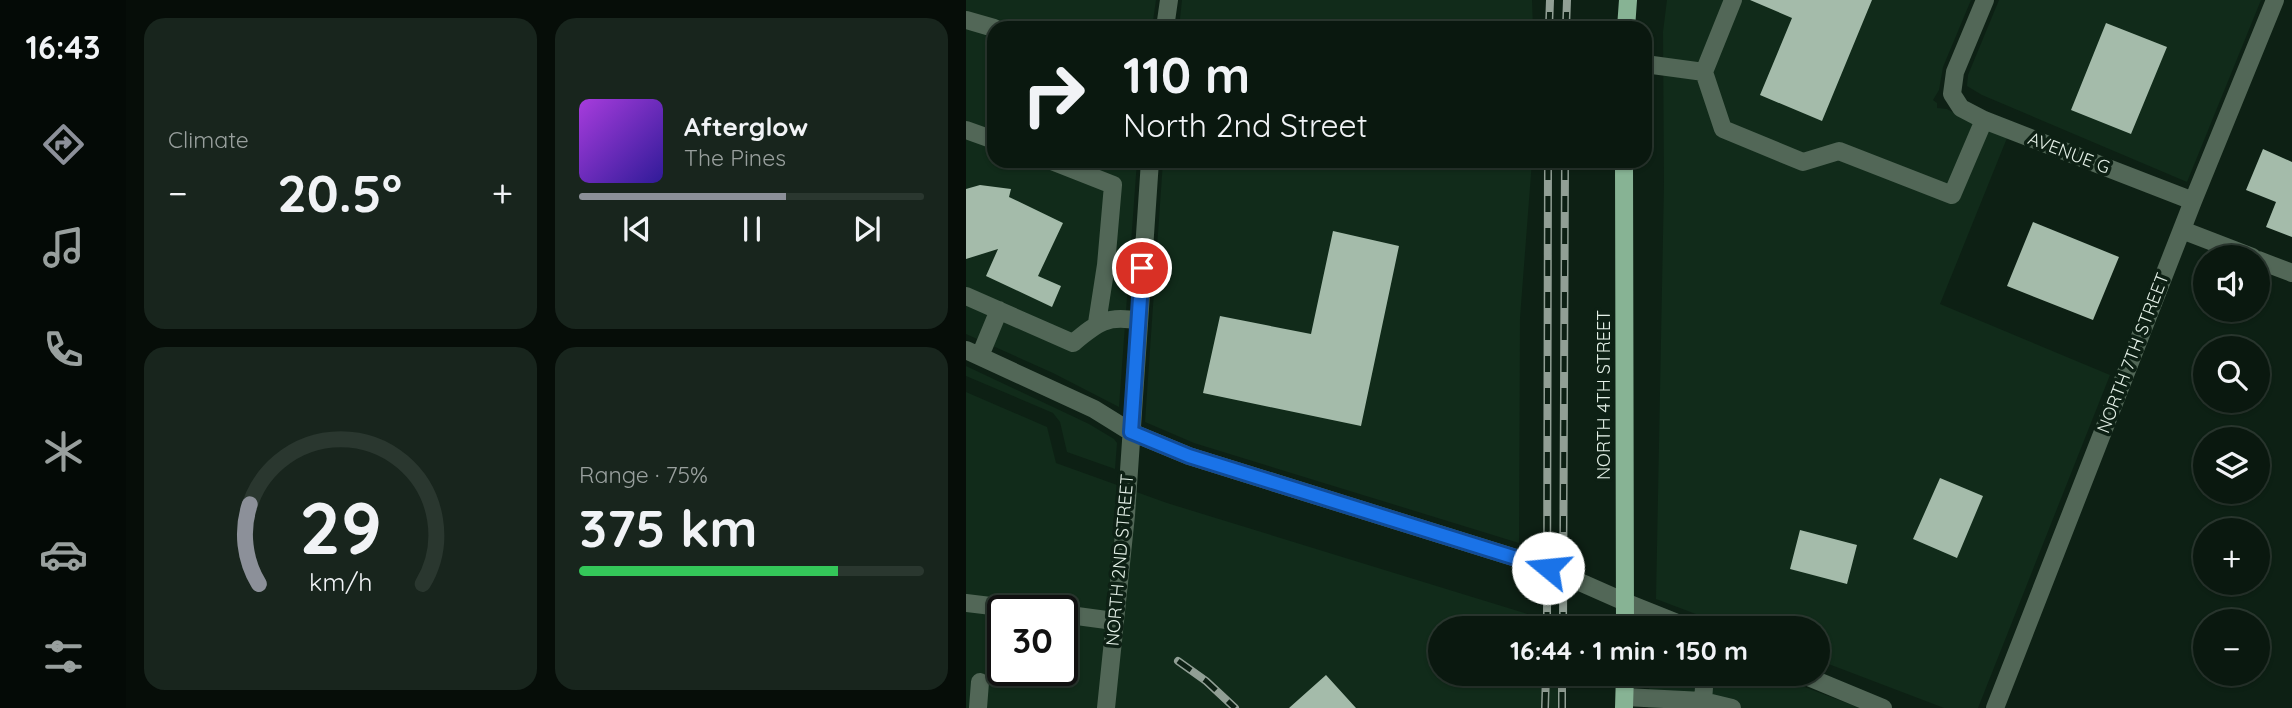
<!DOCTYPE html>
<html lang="en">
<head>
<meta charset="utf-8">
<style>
	body { margin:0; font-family:Quicksand,sans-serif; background:#18251d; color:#f1f3f6; height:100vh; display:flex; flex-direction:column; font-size:26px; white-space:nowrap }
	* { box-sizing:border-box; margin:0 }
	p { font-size:23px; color:#99a09e }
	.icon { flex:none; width:38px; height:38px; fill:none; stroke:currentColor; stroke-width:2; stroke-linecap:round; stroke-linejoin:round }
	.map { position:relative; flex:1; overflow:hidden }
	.drawer { display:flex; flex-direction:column; gap:18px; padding:18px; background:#060d08; width:840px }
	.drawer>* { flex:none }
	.banner { position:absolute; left:21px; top:21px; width:665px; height:147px; border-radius:21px; box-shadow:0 2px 5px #0004,0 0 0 2px #2a372f; background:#0a180f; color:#f1f3f6; overflow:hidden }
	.buttons { position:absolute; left:1227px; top:245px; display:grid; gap:14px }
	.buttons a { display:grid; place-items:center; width:77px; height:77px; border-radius:50%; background:#0a180f; box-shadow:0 2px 5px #0004,0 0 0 2px #2a372f; font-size:35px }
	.speed { position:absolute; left:21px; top:595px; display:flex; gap:14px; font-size:35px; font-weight:700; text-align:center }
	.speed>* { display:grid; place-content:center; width:91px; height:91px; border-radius:50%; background:#0a180f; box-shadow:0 2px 5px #0004,0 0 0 2px #2a372f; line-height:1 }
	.speed .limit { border:4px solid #111; border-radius:10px; background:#fff; color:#111 }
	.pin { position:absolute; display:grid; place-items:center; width:60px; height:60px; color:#fff; margin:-30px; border:4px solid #fff; border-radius:50%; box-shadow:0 2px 7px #0007 }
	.me { position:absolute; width:77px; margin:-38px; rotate:287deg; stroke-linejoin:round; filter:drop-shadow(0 0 5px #0008) }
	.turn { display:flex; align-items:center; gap:24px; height:147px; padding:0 21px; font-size:32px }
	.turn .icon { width:91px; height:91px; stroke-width:2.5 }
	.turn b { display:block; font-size:49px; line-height:60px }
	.big { font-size:52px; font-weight:800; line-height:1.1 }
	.drawer .card { flex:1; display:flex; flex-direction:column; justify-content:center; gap:10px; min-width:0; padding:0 24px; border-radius:21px; background:#18251d }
	.drawer .dial { align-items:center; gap:0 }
	.dial svg { height:182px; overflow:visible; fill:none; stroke:#2a372f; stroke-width:7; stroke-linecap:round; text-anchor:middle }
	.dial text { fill:#f1f3f6; stroke:none }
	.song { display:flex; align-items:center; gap:21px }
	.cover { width:84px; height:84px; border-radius:10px; background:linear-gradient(135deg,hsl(280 70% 55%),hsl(250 70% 35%)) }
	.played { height:7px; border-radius:4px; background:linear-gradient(90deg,#8c9099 60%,#2a372f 60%) }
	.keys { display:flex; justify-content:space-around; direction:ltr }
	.heat { display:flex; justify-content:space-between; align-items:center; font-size:38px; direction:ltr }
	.charge { height:10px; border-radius:5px; background:linear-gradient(90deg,#34c759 75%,#2a372f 0) }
	.drawer .tiles { flex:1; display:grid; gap:18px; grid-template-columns:repeat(2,1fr) }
	.trip { position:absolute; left:462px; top:616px; width:402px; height:70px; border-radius:35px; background:#0a180f; box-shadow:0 2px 5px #0004,0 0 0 2px #2a372f; font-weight:800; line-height:70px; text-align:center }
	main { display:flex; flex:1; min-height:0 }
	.menu { display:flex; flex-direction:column; width:126px; justify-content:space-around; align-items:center; background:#040a06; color:#99a09e }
	.menu .icon { width:49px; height:49px }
	.menu .active { color:#8c9099 }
	.menu b { font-size:32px; color:#f1f3f6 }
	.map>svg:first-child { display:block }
	.built { fill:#112b1a; fill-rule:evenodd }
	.building { fill:#a4bbaa }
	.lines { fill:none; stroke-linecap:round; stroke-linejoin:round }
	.minor { stroke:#526757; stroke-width:18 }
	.major { stroke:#87b394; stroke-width:18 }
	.rail-casing { stroke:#919f95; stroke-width:8 }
	.rail { stroke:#0d2014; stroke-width:5; stroke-dasharray:16; stroke-linecap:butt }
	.route-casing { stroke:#114b97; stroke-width:18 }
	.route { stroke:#1a73e8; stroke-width:12 }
	.labels { text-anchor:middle; stroke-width:7; stroke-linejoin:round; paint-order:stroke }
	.street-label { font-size:18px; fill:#e4f0e7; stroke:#0d2014 }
</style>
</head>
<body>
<main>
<nav class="menu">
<b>16:43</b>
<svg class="icon active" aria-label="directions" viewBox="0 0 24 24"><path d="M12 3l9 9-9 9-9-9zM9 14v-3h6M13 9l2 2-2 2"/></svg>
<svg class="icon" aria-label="music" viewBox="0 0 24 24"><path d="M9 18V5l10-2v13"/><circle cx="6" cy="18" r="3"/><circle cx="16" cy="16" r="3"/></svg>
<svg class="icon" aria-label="phone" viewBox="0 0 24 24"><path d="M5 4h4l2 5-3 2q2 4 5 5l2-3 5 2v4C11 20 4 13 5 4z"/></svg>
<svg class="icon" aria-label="climate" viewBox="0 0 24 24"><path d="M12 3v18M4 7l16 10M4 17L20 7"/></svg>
<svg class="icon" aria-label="car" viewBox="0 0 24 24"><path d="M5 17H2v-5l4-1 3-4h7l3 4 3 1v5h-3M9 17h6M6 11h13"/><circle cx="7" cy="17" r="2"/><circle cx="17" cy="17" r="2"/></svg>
<svg class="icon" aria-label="filters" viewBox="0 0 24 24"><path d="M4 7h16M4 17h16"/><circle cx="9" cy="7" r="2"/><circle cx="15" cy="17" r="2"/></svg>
</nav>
<section class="drawer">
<div class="tiles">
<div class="card"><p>Climate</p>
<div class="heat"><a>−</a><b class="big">20.5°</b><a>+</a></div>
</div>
<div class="card">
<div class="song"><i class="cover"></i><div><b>Afterglow</b><p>The Pines</p></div></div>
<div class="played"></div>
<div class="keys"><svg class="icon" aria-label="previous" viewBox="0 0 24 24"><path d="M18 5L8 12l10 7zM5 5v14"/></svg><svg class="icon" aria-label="pause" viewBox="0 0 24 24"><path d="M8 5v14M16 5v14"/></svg><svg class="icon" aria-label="next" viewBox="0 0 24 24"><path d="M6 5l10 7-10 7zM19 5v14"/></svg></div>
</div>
<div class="card dial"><svg viewBox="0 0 100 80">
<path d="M14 69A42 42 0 1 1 86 69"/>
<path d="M14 69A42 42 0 0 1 10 34" stroke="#8c9099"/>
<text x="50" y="56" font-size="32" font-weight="700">29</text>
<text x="50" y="72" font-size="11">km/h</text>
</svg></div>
<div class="card"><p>Range · 75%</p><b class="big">375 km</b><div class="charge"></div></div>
</div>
</section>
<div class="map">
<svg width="1326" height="708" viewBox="0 0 1326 708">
	<rect width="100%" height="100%" fill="#0d2014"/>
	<path class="built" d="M0 0H190L186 28H28V161H171L153 407 87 373 0 334Z
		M216 0H566L567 28H213Z
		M701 0H1005L977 67 973 90 967 100 971 103V108L981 109 1004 122 1041 138 974 304 1144 375 1012 708H978L852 660V628H767L690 599 698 184 697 32Z
		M1033 0H1295L1221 182 1016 95 1001 86 1002 75Z
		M197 161H566L554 318 553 543 228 443 179 422Z
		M0 366 123 424 148 439 151 443 149 469 101 452 94 422 87 413 0 376Z
		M0 392 81 427 90 463 201 503 597 625V628H474V674H596V708H0ZM37 611H96V670H37Z
		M684 674H804L894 708H682Z"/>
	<path class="building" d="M784 0H906L856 121 794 95 826 18Z
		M1140 23 1201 47 1165 134 1105 110Z
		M1297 149 1326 162V237L1300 227 1310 202 1280 190Z
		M14 185 45 189 43 197 97 223 72 276 95 286 86 307 20 276 32 249 0 259V189Z
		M1067 222 1153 257 1127 320 1041 286Z
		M367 231 433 246 395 426 237 393 254 316 345 334Z
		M974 478 1017 496 991 558 947 539Z
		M834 530 891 545 881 584 824 569Z
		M360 675 390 708H323Z"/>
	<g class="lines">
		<path class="minor" d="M1019 0 989 72 986 94 995 108 1018 120 1227 201
			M0 20 28 28
			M199 28 203 0
			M679 64 738 72 767 0
			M738 72 757 129 837 162 873 151 986 195 1018 120
			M0 130 28 140
			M86 161 147 185 140 265 131 323
			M1216 230 1286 257
			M1292 260 1326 273
			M0 296 107 343C130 324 141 314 172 321
			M0 350 128 409 165 432 223 456 582 568 659 602 724 628
			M14 356 33 310
			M0 603 67 611
			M96 614 148 621
			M739 674 737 701 766 708
			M835 674 917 708
			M659 697 737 701
			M12 708 14 682
			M140 708 160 515 184 161
			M1029 708 1227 201 1309 0"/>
		<path class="major" d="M660 28 662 0
			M658 161 659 628
			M658 708 659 674"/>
		<defs>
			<path id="rail" d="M583 28 584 0
				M600 28 601 0
				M581 628 582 161
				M597 628 599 161
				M212 661 240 681 269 708
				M579 708 580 674
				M596 708V674"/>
		</defs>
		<use href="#rail" class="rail-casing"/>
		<use href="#rail" class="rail"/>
	</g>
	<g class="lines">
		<defs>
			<path id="route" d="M176 268 165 432 223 456 582 568"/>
		</defs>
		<use href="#route" class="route-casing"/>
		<use href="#route" class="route"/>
	</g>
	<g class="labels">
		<g class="street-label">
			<text transform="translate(1103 153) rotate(21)" y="6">AVENUE G</text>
			<text transform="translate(1167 353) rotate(-69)" y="6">NORTH 7TH STREET</text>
			<text transform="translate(638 395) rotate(-90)" y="6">NORTH 4TH STREET</text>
			<text transform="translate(154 560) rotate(-85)" y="6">NORTH 2ND STREET</text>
		</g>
	</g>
</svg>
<div class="buttons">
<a><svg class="icon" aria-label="sound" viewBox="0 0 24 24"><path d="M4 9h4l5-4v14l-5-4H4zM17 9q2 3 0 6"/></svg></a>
<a><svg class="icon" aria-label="search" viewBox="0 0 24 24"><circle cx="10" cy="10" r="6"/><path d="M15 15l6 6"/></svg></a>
<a><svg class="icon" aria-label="layers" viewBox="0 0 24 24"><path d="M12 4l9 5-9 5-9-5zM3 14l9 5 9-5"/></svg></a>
<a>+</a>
<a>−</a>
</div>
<div class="speed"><div class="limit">30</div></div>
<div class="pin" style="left:176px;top:268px;background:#d93025"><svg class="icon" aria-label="arrive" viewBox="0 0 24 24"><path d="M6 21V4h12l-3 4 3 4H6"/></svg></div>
<svg class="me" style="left:582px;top:568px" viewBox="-20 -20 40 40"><circle r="19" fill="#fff"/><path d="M0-13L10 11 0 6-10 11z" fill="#1a73e8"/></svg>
<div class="trip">16:44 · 1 min · 150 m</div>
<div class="banner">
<div class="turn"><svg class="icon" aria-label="right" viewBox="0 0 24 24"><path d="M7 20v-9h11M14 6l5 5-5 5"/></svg><div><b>110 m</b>North 2nd Street</div></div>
</div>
</div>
</main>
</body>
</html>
